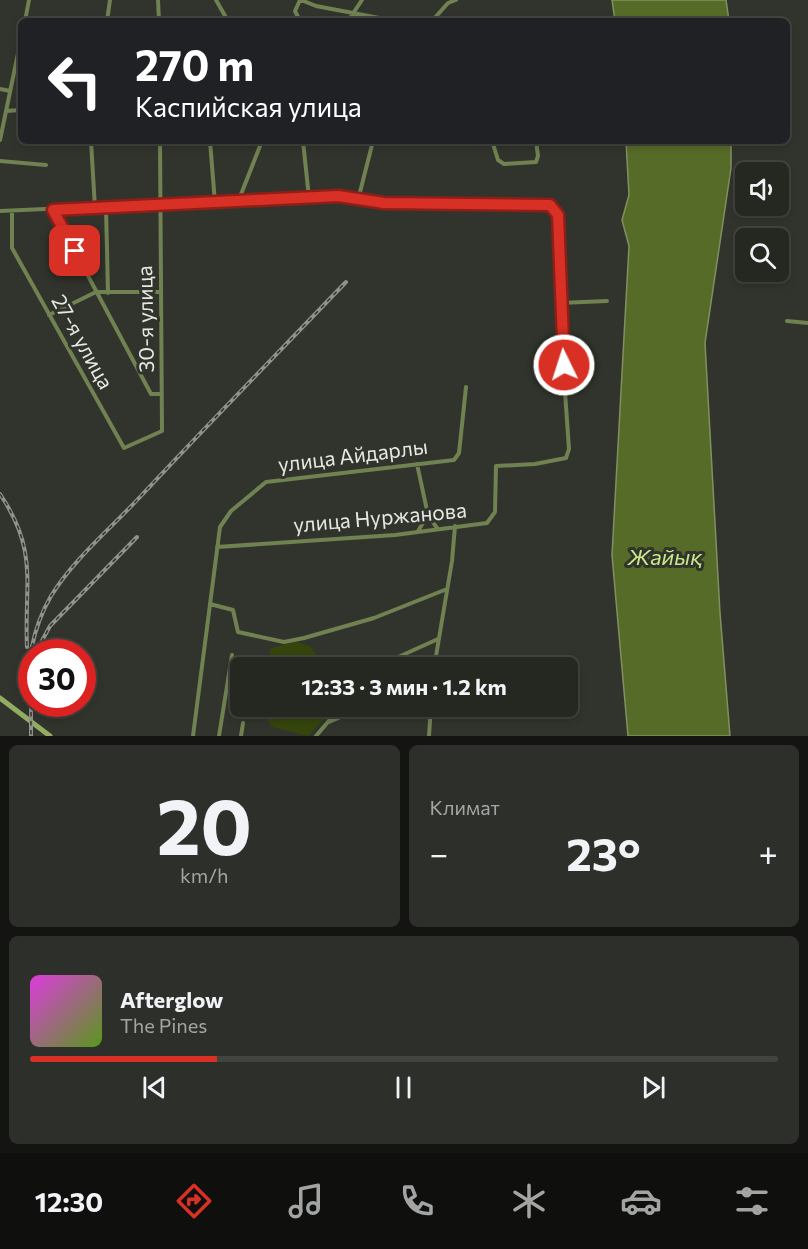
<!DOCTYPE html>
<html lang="ru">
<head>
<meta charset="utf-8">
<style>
	body { margin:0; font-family:Commissioner,sans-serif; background:#2d2f2a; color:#f1f3f6; height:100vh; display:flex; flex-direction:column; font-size:22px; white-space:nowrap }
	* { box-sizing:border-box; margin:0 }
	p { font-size:20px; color:#a3a5a5 }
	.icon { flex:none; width:33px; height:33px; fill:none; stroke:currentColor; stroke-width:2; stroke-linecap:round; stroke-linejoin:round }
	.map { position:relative; height:736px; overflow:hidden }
	.sheet { display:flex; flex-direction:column; gap:9px; padding:9px; background:#141512; flex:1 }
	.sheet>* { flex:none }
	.top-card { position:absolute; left:18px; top:18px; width:772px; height:126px; border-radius:9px; box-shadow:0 3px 9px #0003,0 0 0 2px #42443f; background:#202124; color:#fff; overflow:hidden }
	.buttons { position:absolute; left:735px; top:162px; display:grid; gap:12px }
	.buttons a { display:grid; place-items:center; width:54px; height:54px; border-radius:9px; background:#252721; box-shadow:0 3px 9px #0003,0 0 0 2px #42443f; font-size:30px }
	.speed { position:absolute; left:18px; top:639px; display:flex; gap:12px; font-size:30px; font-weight:700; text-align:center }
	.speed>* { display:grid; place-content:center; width:78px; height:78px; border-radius:50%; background:#252721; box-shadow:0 3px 9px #0003,0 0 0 2px #42443f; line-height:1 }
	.speed .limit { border:9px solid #d22; background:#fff; color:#111 }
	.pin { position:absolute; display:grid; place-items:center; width:51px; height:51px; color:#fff; margin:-26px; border-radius:12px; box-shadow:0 3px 9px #0006 }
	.me { position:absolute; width:66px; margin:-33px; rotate:356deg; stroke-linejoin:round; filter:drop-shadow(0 0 4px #0008) }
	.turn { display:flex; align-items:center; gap:21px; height:126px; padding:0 18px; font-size:27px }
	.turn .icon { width:78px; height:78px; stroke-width:2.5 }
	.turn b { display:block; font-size:42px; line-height:51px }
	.big { font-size:45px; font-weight:700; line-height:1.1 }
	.sheet .card { flex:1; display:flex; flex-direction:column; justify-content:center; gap:9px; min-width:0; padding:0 21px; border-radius:9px; background:#2d2f2a }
	.sheet .dial { align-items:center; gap:0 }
	.dial b { font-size:78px; line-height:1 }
	.song { display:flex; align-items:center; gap:18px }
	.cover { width:72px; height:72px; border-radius:9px; background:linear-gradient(135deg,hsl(300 70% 55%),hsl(90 70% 35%)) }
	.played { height:6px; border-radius:3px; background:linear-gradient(90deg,#d93025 25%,#42443f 25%) }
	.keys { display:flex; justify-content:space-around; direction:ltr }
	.heat { display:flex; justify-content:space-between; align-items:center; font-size:33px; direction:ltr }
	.sheet .tiles { flex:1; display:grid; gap:9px; grid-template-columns:1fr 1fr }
	.card:last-child { grid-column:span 2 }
	.trip { position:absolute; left:230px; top:657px; width:348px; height:60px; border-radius:9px; background:#252721; box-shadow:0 3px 9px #0003,0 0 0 2px #42443f; font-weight:700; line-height:60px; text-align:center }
	.tab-bar { display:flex; height:96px; justify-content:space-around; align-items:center; background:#0f100d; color:#a3a5a5 }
	.tab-bar .icon { width:42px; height:42px }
	.tab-bar .active { color:#d93025 }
	.tab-bar b { font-size:27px; color:#f1f3f6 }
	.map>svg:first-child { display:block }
	.green { fill:#35450c }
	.water { fill:#576b28; stroke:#829060; stroke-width:1.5 }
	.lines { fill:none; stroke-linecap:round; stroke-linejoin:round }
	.minor { stroke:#708152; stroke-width:4 }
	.secondary { stroke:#93ad60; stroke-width:5 }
	.rail-casing { stroke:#90938c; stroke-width:4 }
	.rail { stroke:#31342c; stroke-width:1.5; stroke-dasharray:4.5; stroke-linecap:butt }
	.route-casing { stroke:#8d1f18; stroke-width:15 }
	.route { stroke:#d93025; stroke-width:10 }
	.labels { text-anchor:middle; stroke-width:6; stroke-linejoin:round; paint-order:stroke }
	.street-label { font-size:21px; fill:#e6e8e2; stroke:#31342c }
	.water-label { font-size:22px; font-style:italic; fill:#c8e889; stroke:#31342c }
</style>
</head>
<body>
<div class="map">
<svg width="808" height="736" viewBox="0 0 808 736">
	<rect width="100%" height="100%" fill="#31342c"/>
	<path class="green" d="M295 642 310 646 324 667H268L271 648Z
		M260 706H328V715L308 736 272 727Z"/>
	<path class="water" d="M612 0H726L729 21H615Z
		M626 141H731V168L705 343 720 613 730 736H628L612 555 629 246 622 220 629 195Z"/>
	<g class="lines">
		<path class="minor" d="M158 0 159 21
			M216 0 228 21
			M301 0 316 6 395 21
			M25 21 29 0
			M107 21 110 0
			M300 21 295 11 300 0
			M348 21 362 0
			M432 21 448 3 456 0
			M0 89 10 91
			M6 111 21 110
			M0 140 21 39
			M91 141 95 208
			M210 141 215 203
			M303 141 309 198
			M480 141 493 144 498 160 504 164 536 162 538 156 536 141
			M0 161 46 165
			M358 200 373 141
			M238 202 262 141
			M106 208 108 293
			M53 210 151 394H161
			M0 211 338 196 384 203 541 205 555 208 558 215 561 335 569 449 566 458 535 464 496 466 495 512 487 523 395 535 217 547
			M12 211V248L124 448 162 431 160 141
			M560 303 607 301
			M49 315 96 292H161
			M787 321 808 323
			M417 464 428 515 418 531
			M428 515 437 528
			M210 604 233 610 238 632 284 642 304 638 374 618 447 589
			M374 668 438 639
			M434 668 452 561 455 526
			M329 722 366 706
			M193 736 220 527 231 511 266 482 454 460 459 453 466 387
			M219 736 232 655
			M241 736 243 723
			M316 736 333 716 334 706
			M429 736 431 706"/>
		<path class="secondary" d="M0 698 50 736"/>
		<defs>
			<path id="rail" d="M0 494C39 552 24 583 27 647
				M37 650 50 626 137 537
				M31 694V736
				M30 701C25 666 33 627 51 596 73 560 110 529 139 498 207 425 277 354 346 282"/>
		</defs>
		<use href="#rail" class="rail-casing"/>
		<use href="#rail" class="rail"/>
	</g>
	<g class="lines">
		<defs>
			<path id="route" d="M75 251 53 210 338 196 384 203 550 205 558 215 564 365"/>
		</defs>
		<use href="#route" class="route-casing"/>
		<use href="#route" class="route"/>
	</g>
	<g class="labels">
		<g class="street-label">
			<text transform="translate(146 319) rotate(-91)" y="7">30-я улица</text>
			<text transform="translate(82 342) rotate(61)" y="7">27-я улица</text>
			<text transform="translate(353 456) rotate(-7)" y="7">улица Айдарлы</text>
			<text transform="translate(380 518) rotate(-5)" y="7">улица Нуржанова</text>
		</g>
		<g class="water-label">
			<text x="665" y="565">Жайық</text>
		</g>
	</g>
</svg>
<div class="buttons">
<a><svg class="icon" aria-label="sound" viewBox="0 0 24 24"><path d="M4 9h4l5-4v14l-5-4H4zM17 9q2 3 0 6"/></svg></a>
<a><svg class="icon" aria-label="search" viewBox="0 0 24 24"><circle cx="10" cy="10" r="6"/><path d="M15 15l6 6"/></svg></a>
</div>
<div class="speed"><div class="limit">30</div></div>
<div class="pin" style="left:75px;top:251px;background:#d93025"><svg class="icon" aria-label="arrive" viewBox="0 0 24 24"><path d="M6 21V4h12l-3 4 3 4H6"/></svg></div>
<svg class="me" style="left:564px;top:365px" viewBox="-20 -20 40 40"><circle r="17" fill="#d93025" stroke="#fff" stroke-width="3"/><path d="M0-11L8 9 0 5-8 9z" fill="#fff"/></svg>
<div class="trip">12:33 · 3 мин · 1.2 km</div>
<div class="top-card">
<div class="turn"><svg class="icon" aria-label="left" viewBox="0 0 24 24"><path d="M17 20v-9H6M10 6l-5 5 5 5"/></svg><div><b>270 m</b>Каспийская улица</div></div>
</div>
</div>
<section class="sheet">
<div class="tiles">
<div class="card dial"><b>20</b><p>km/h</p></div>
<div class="card"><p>Климат</p>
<div class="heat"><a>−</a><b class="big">23°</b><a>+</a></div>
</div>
<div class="card">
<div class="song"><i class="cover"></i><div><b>Afterglow</b><p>The Pines</p></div></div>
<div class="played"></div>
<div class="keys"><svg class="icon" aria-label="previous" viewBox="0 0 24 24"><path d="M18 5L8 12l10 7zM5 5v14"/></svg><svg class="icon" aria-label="pause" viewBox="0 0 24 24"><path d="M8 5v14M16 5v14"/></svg><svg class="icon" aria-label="next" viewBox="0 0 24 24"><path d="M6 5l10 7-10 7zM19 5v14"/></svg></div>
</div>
</div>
</section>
<nav class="tab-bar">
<b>12:30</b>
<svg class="icon active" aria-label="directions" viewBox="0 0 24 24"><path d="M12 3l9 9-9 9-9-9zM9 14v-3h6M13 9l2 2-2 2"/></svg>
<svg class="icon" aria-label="music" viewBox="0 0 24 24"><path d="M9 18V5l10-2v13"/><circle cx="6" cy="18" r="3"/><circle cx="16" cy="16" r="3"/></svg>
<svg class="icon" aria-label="phone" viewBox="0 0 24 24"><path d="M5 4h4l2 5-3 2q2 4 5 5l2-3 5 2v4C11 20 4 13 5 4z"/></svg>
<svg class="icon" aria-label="climate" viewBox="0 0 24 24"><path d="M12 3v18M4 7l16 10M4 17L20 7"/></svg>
<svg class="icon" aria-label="car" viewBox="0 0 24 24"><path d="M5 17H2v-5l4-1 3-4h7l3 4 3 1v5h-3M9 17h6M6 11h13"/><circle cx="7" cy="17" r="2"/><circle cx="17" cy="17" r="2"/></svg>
<svg class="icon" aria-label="filters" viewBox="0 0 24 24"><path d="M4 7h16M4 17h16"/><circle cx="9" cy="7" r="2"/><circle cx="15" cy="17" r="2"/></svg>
</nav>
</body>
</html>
